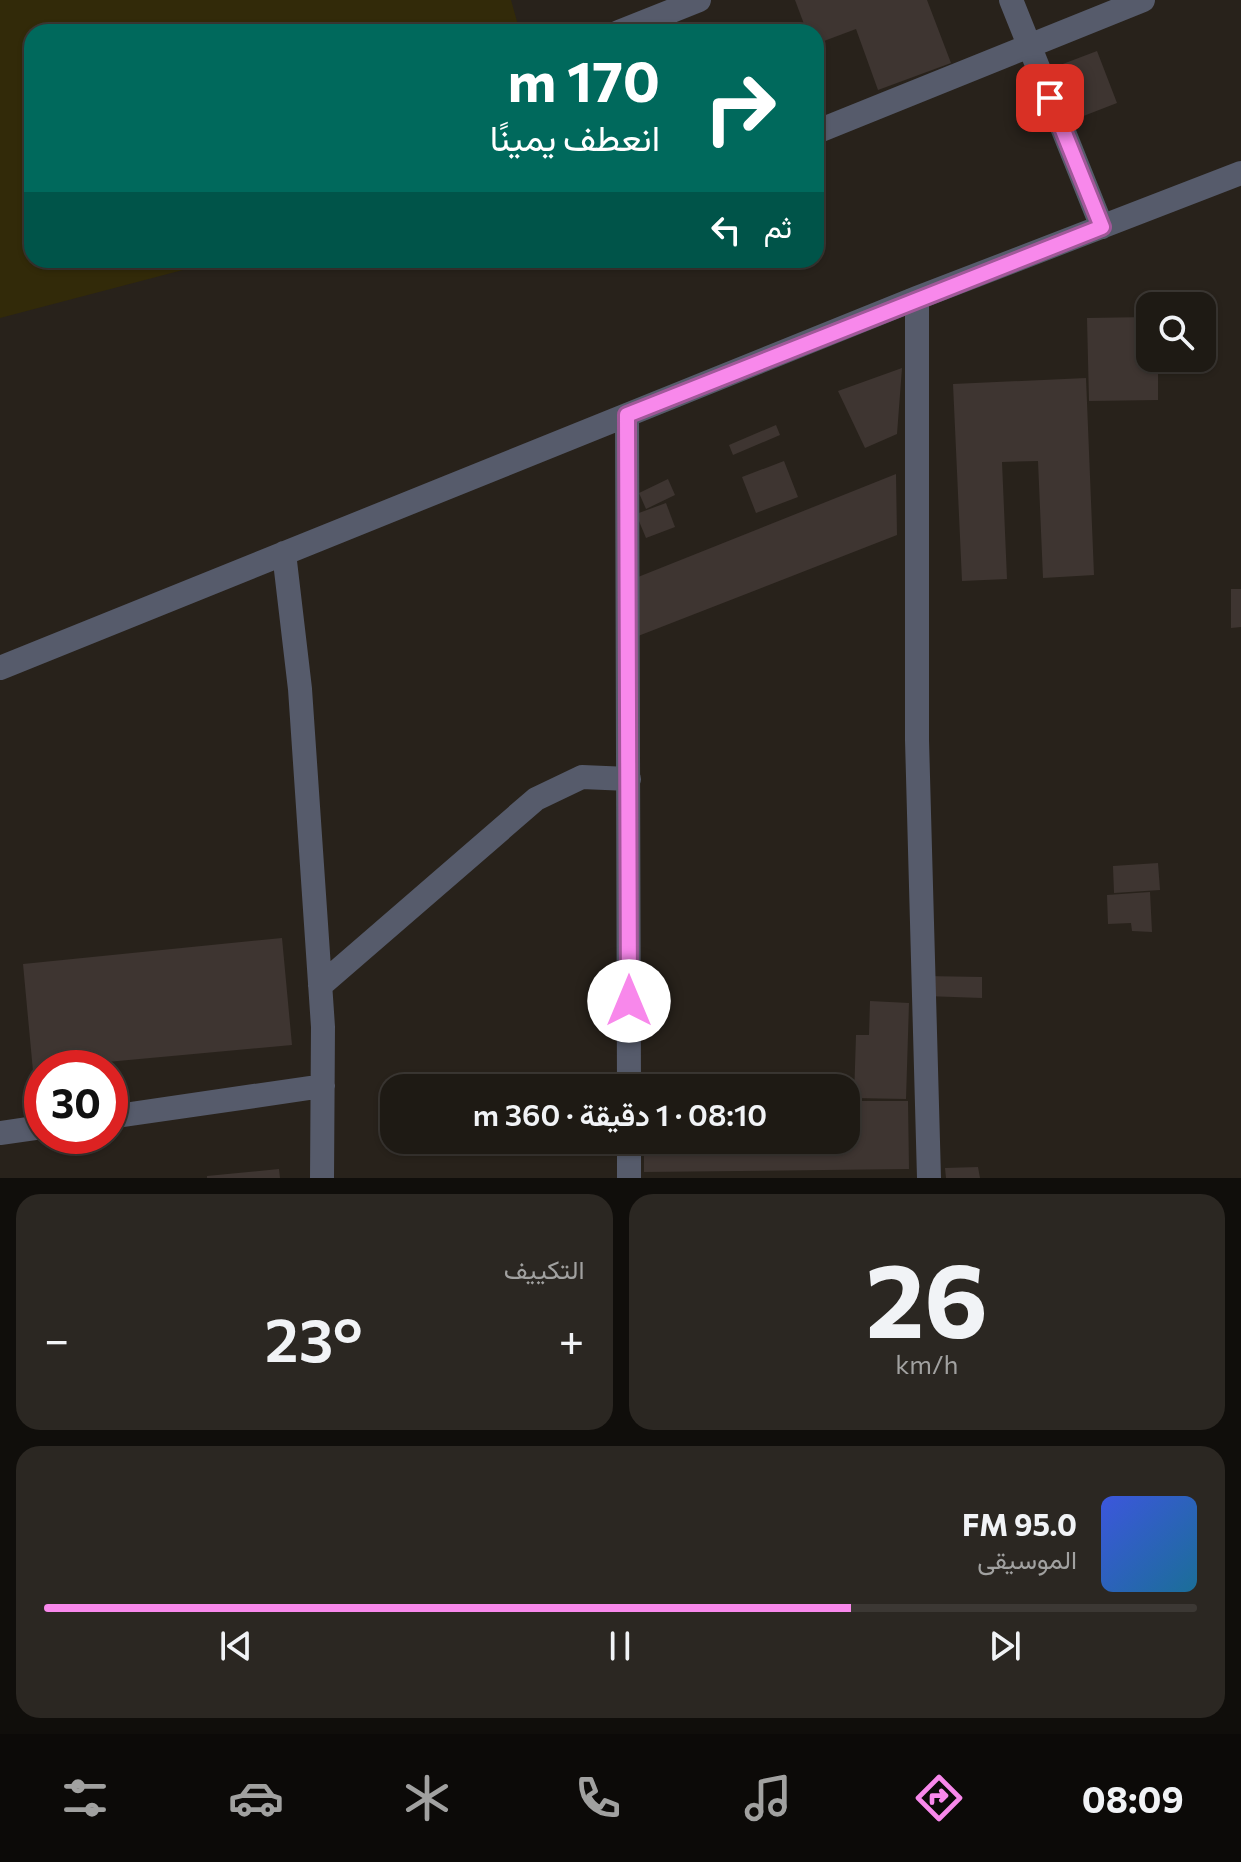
<!DOCTYPE html>
<html lang="ar">
<head>
<meta charset="utf-8">
<style>
	body { margin:0; font-family:Commissioner,Vazirmatn,sans-serif; background:#2b2722; color:#f1f3f6; direction:rtl; height:100vh; display:flex; flex-direction:column; font-size:30px; white-space:nowrap }
	* { box-sizing:border-box; margin:0 }
	p { font-size:26px; color:#a1a1a0 }
	.icon { flex:none; width:44px; height:44px; fill:none; stroke:currentColor; stroke-width:2; stroke-linecap:round; stroke-linejoin:round }
	.map { position:relative; height:1178px; overflow:hidden; direction:ltr }
	.sheet { display:flex; flex-direction:column; gap:16px; padding:16px; background:#100e0b; flex:1 }
	.sheet>* { flex:none }
	.guide { position:absolute; left:24px; top:24px; width:800px; height:244px; border-radius:24px; box-shadow:0 2px 6px #0004,0 0 0 2px #3c3834; direction:rtl; background:#00695c; color:#fff; overflow:hidden }
	.buttons { position:absolute; left:1136px; top:292px; display:grid; gap:16px }
	.buttons a { display:grid; place-items:center; width:80px; height:80px; border-radius:16px; background:#1e1a14; box-shadow:0 2px 6px #0004,0 0 0 2px #3c3834; font-size:40px }
	.speed { position:absolute; left:24px; top:1050px; display:flex; gap:16px; font-size:40px; font-weight:700; text-align:center }
	.speed>* { display:grid; place-content:center; width:104px; height:104px; border-radius:50%; background:#1e1a14; box-shadow:0 2px 6px #0004,0 0 0 2px #3c3834; line-height:1 }
	.speed .limit { border:12px solid #d22; background:#fff; color:#111 }
	.pin { position:absolute; display:grid; place-items:center; width:68px; height:68px; color:#fff; margin:-34px; border-radius:16px; box-shadow:0 4px 12px #0006 }
	.me { position:absolute; width:88px; margin:-44px; rotate:0deg; stroke-linejoin:round; filter:drop-shadow(0 0 6px #0008) }
	.turn { display:flex; align-items:center; gap:28px; height:168px; padding:0 32px; font-size:36px }
	.turn .icon { width:104px; height:104px; stroke-width:2.5 }
	.turn b { display:block; font-size:56px; line-height:68px }
	.then { display:flex; align-items:center; height:76px; padding:0 32px; background:#0003; gap:16px; font-size:30px }
	.big { font-size:60px; font-weight:600; line-height:1.1 }
	.sheet .widget { flex:1; display:flex; flex-direction:column; justify-content:center; gap:12px; min-width:0; padding:0 28px; border-radius:24px; background:#2b2722 }
	.sheet .dial { align-items:center; gap:0 }
	.dial b { font-size:104px; line-height:1 }
	.song { display:flex; align-items:center; gap:24px }
	.cover { width:96px; height:96px; border-radius:12px; background:linear-gradient(135deg,hsl(230 70% 55%),hsl(200 70% 35%)) }
	.played { height:8px; border-radius:4px; background:linear-gradient(90deg,#f888eb 70%,#3c3834 70%) }
	.keys { display:flex; justify-content:space-around; direction:ltr }
	.heat { display:flex; justify-content:space-between; align-items:center; font-size:44px; direction:ltr }
	.sheet .tiles { flex:1; display:grid; gap:16px; grid-template-columns:1fr 1fr }
	.widget:last-child { grid-column:span 2 }
	.trip { position:absolute; left:380px; top:1074px; width:480px; height:80px; border-radius:24px; background:#1e1a14; box-shadow:0 2px 6px #0004,0 0 0 2px #3c3834; font-weight:600; line-height:80px; text-align:center; direction:rtl }
	.dock { display:flex; height:128px; justify-content:space-around; align-items:center; background:#0c0a08; color:#a1a1a0 }
	.dock .icon { width:56px; height:56px }
	.dock .current { color:#f888eb }
	.dock b { font-size:36px; color:#f1f3f6 }
	.map>svg:first-child { display:block }
	.sand { fill:#322a09 }
	.building { fill:#3e3531 }
	.lines { fill:none; stroke-linecap:round; stroke-linejoin:round }
	.minor { stroke:#565b6b; stroke-width:24 }
	.route-casing { stroke:#a15899; stroke-width:20 }
	.route { stroke:#f888eb; stroke-width:14 }
</style>
</head>
<body>
<div class="map">
<svg width="1241" height="1178" viewBox="0 0 1241 1178">
	<rect width="100%" height="100%" fill="#28221b"/>
	<path class="sand" d="M0 0H511L520 32H32V260H221L0 318Z"/>
	<path class="building" d="M795 0H927L951 63 878 90 856 29 816 44V32H807Z
		M1097 51 1117 103 1068 122 1047 70Z
		M1150 317V358H1158V400L1089 401 1087 318Z
		M902 368 897 434 865 448 838 391Z
		M1086 378 1094 575 1043 578 1038 461 1002 462 1007 579 962 581 953 384Z
		M776 425 780 435 733 455 729 445Z
		M784 461 798 497 756 513 742 477Z
		M896 474 897 535 633 638V579Z
		M668 479 675 495 646 509 639 493Z
		M666 503 675 527 646 538 636 514Z
		M1231 589H1241V627L1231 628Z
		M1158 863 1160 890 1114 893 1113 866Z
		M1150 892 1152 932 1132 931 1131 923 1108 924 1107 895Z
		M282 938 292 1045 42 1068V1070L33 1071 23 964Z
		M925 976 982 977V998L925 996Z
		M870 1001 909 1003 906 1099 854 1098 856 1035H869Z
		M846 1101H908L909 1169 644 1172V1140H846Z
		M978 1167 980 1178H946L945 1168Z
		M279 1169 280 1178H207V1176Z"/>
	<g class="lines">
		<path class="minor" d="M1011 0 1102 227
			M619 32 699 0
			M816 132 1143 0
			M917 298V740L929 1178
			M627 415 629 1088
			M284 553 300 689 323 1027 322 1178
			M0 668 917 298 1241 173
			M320 986 536 799 582 777 629 779
			M110 1117 323 1086
			M0 1133 42 1127
			M629 1178V1140"/>
	</g>
	<g class="lines">
		<defs>
			<path id="route" d="M629 1001 627 415 1102 227 1050 98"/>
		</defs>
		<use href="#route" class="route-casing"/>
		<use href="#route" class="route"/>
	</g>
</svg>
<div class="buttons">
<a><svg class="icon" aria-label="search" viewBox="0 0 24 24"><circle cx="10" cy="10" r="6"/><path d="M15 15l6 6"/></svg></a>
</div>
<div class="speed"><div class="limit">30</div></div>
<div class="pin" style="left:1050px;top:98px;background:#d93025"><svg class="icon" aria-label="arrive" viewBox="0 0 24 24"><path d="M6 21V4h12l-3 4 3 4H6"/></svg></div>
<svg class="me" style="left:629px;top:1001px" viewBox="-20 -20 40 40"><circle r="19" fill="#fff"/><path d="M0-13L10 11 0 6-10 11z" fill="#f888eb"/></svg>
<div class="trip">08:10 · 1 دقيقة · 360 m</div>
<div class="guide">
<div class="turn"><svg class="icon" aria-label="right" viewBox="0 0 24 24"><path d="M7 20v-9h11M14 6l5 5-5 5"/></svg><div><b>170 m</b>انعطف يمينًا</div></div>
<div class="then">ثم<svg class="icon" aria-label="left" viewBox="0 0 24 24"><path d="M17 20v-9H6M10 6l-5 5 5 5"/></svg></div>
</div>
</div>
<section class="sheet">
<div class="tiles">
<div class="widget dial"><b>26</b><p>km/h</p></div>
<div class="widget"><p>التكييف</p>
<div class="heat"><a>−</a><b class="big">23°</b><a>+</a></div>
</div>
<div class="widget">
<div class="song"><i class="cover"></i><div><b>95.0 FM</b><p>الموسيقى</p></div></div>
<div class="played"></div>
<div class="keys"><svg class="icon" aria-label="previous" viewBox="0 0 24 24"><path d="M18 5L8 12l10 7zM5 5v14"/></svg><svg class="icon" aria-label="pause" viewBox="0 0 24 24"><path d="M8 5v14M16 5v14"/></svg><svg class="icon" aria-label="next" viewBox="0 0 24 24"><path d="M6 5l10 7-10 7zM19 5v14"/></svg></div>
</div>
</div>
</section>
<nav class="dock">
<b>08:09</b>
<svg class="icon current" aria-label="directions" viewBox="0 0 24 24"><path d="M12 3l9 9-9 9-9-9zM9 14v-3h6M13 9l2 2-2 2"/></svg>
<svg class="icon" aria-label="music" viewBox="0 0 24 24"><path d="M9 18V5l10-2v13"/><circle cx="6" cy="18" r="3"/><circle cx="16" cy="16" r="3"/></svg>
<svg class="icon" aria-label="phone" viewBox="0 0 24 24"><path d="M5 4h4l2 5-3 2q2 4 5 5l2-3 5 2v4C11 20 4 13 5 4z"/></svg>
<svg class="icon" aria-label="climate" viewBox="0 0 24 24"><path d="M12 3v18M4 7l16 10M4 17L20 7"/></svg>
<svg class="icon" aria-label="car" viewBox="0 0 24 24"><path d="M5 17H2v-5l4-1 3-4h7l3 4 3 1v5h-3M9 17h6M6 11h13"/><circle cx="7" cy="17" r="2"/><circle cx="17" cy="17" r="2"/></svg>
<svg class="icon" aria-label="filters" viewBox="0 0 24 24"><path d="M4 7h16M4 17h16"/><circle cx="9" cy="7" r="2"/><circle cx="15" cy="17" r="2"/></svg>
</nav>
</body>
</html>
